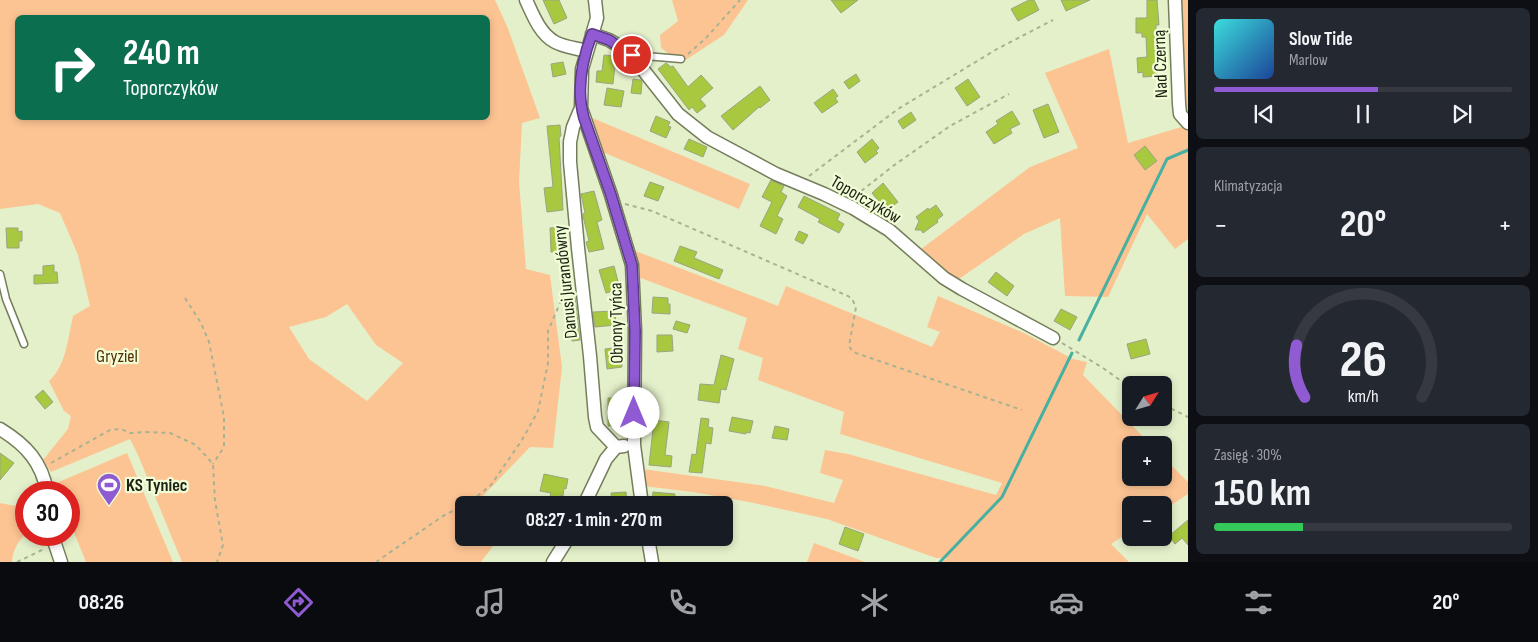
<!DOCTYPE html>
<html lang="pl">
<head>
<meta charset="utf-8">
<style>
	body { margin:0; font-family:"Sofia Sans Condensed",sans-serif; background:#242831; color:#f1f3f6; height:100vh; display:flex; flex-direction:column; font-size:19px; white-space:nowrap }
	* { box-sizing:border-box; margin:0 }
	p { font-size:16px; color:#9ea1a6 }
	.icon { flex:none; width:28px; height:28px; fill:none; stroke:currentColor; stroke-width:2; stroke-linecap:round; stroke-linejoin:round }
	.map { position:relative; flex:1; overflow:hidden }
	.drawer { display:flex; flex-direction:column; gap:8px; padding:8px; background:#0d0f14; width:350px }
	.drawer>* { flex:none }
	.hud { position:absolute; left:15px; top:15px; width:475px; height:105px; border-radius:8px; box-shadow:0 2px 8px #0003; background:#0b6e4f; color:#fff; overflow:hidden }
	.needle { width:32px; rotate:53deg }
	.controls { position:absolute; left:1122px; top:376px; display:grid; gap:10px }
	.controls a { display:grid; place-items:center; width:50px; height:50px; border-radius:8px; background:#171b24; box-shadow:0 2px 8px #0003; font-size:25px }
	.speed { position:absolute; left:15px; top:481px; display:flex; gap:10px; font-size:25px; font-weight:700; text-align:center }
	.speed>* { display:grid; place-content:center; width:65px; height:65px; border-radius:50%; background:#171b24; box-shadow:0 2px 8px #0003; line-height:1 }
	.speed .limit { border:8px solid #d22; background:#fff; color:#111 }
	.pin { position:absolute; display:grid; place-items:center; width:42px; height:42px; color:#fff; margin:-21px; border:2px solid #fff; border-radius:50%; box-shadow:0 1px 5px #0007 }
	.me { position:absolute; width:55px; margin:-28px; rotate:0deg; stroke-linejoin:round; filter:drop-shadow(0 0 4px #0008) }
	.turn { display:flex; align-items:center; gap:18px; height:105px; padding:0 25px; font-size:22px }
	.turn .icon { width:65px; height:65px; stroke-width:2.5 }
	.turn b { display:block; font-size:35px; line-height:42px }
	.big { font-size:38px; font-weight:700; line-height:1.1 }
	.drawer .card { flex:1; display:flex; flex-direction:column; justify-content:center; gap:8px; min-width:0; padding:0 18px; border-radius:8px; background:#242831 }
	.drawer .dial { align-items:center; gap:0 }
	.dial svg { height:130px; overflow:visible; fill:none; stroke:#363941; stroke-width:7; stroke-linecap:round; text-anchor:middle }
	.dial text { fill:#f1f3f6; stroke:none }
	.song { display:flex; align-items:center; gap:15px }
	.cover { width:60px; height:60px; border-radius:8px; background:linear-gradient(135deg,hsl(180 70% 55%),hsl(220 70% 35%)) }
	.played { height:5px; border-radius:2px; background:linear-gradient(90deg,#905ad2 55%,#363941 55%) }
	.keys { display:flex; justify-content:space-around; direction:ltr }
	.heat { display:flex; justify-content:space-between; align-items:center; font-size:28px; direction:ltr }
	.charge { height:8px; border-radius:4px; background:linear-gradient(90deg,#34c759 30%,#363941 0) }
	.trip { position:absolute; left:455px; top:496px; width:278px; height:50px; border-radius:8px; background:#171b24; box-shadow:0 2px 8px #0003; font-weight:700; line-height:50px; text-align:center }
	.tab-bar { display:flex; height:80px; justify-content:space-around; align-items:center; background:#090b0e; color:#9ea1a6 }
	.tab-bar .icon { width:35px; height:35px }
	.tab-bar .on { color:#905ad2 }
	.tab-bar b { font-size:22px; color:#f1f3f6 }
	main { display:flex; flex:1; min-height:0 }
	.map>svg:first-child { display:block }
	.green { fill:#fdc493; fill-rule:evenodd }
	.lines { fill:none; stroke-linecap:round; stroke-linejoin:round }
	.stream { stroke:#48b0a1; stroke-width:3 }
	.building { fill:#a7c83f; stroke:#9aa581 }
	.lane-casing { stroke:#747e5c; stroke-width:9 }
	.street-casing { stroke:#747e5c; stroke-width:15 }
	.path { stroke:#a8b293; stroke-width:2; stroke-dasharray:4 4; stroke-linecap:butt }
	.lane { stroke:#fff; stroke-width:6 }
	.street { stroke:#fff; stroke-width:12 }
	.route-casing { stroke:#5e3a88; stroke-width:12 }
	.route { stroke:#905ad2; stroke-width:9 }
	.labels { text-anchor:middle; stroke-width:4.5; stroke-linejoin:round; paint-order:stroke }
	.street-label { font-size:18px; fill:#1d2113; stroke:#f1fdd7 }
	.park-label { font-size:18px; fill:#532d00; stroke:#f1fdd7 }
	.poi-label { font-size:18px; font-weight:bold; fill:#1d2113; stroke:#f1fdd7; text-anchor:start }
</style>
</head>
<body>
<main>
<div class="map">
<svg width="1188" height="562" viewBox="0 0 1188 562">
	<rect width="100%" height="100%" fill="#e4f0ca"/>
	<path class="green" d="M0 0H495L507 26 540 118 522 123 519 182 526 269 550 275 562 367 553 448 530 447 483 496 494 505H464V538H499L481 562H182L138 455 130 439 51 472 43 460 68 429 71 416 64 411 49 381C66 366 68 338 73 316L90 306 78 255 60 213 38 204 0 209ZM18 18H488V118H18ZM347 304 376 345 403 363 367 401 309 359 289 327 326 317Z
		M672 0H748L724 35 681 63 661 48 660 35 678 21Z
		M1179 0H1188V117L1183 115Z
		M1109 49 1128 143 1188 125V239L1175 249 1147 214 1108 297 1065 296 1060 218 1024 234 956 281 920 250 1030 167 1078 148 1045 73Z
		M590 117 750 184 739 209 600 151Z
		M633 250 778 306 786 286 932 347 940 332 927 327 938 296 1024 333 1073 359 1087 362 1083 375 1151 445H1131V478H1164V458L1188 482V494L1164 510V505H1131V531L1111 544 1129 562H943L947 558H936L827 519 749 502 693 492 643 486 642 469 765 486 834 503 843 480 820 473 825 450 848 454 996 495 1002 483 840 434 844 412 758 380 763 358 738 349 747 318 638 277Z
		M127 453 173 562H86L69 520V492H57L54 484Z
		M0 503 26 508V533C18 542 13 549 12 562H0Z
		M814 543 865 562H807Z"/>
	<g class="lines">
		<path class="stream" d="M1079 340 1167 159 1188 150
			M940 562 1002 497 1072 353"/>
	</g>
	<path class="building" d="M543 0H559L567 18 554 24Z
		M831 0H858L841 13Z
		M1029 0H1034L1039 10 1018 21 1011 9Z
		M1061 0H1090L1066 11Z
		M1147 0H1157L1159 25H1156V53H1159L1160 63 1157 64V76L1143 77V72L1138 73 1137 58 1147 57 1146 37H1142V33H1136V18H1147Z
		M604 55 616 56 613 84 596 82 597 71H602Z
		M563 62 566 74 553 77 551 64Z
		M666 63 671 67 673 66 688 87 701 75 713 88 700 99 706 106 697 113 692 107 689 110 658 69Z
		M856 74 860 81 849 89 844 82Z
		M633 79 641 80 642 82 641 94 631 93Z
		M968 79 980 97 967 106 955 88Z
		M760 86 770 100 760 108 759 107 733 130 721 116Z
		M607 88 624 91 621 107 604 105Z
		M833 89 838 96 835 98 838 102 822 113 814 103Z
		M1048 104 1059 132 1044 138 1033 110Z
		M1012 111 1020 124 1010 129 1012 133 994 144 986 132 998 124 996 121Z
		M911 112 916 120 903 129 898 121Z
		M656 116 670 122 668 126 671 127 666 138 650 131Z
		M560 125 561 136 559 137 563 210 547 212 544 188 553 187 547 126Z
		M689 139 707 147 703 157 684 149Z
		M872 139 879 148 876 151 878 153 865 163 857 152Z
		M1145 146 1157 161 1145 170 1134 155Z
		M771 180 784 186 781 192 787 196 777 216 783 219 776 234 760 226 772 202 762 197Z
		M650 182 664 187 658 201 644 196Z
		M883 183 898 202 886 211 872 193Z
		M594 191 602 220 597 222 604 249 589 252 586 242 589 241 583 216V214L585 213 581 194Z
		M804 196 840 214 837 220 844 224 839 233 818 222 820 219 798 207Z
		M936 205 943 215 937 220 938 222 923 233 921 230H915L919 221 916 217 928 208 929 210Z
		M564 227 565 251 551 252 550 228Z
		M6 228H18V232L22 231V241H19V248H7Z
		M799 231 808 235 803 244 795 240Z
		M680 246 697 252 694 258 723 270 719 279 674 261Z
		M54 265V272H57L58 283 34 284V275H43V266Z
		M614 266 620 289 606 293 599 270Z
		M996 272 1014 286 1007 296 988 282Z
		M575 297 580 340 572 341 569 311H567L565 299Z
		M653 297 668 298V304H670V314L652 313Z
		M1061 309 1077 317 1070 330 1054 321Z
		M615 311 616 325 595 327 593 312Z
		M676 321 690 325 687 333 673 329Z
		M657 335H672L673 351 657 352Z
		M1146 339 1150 354 1131 359 1127 344Z
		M620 347 622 367 607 369 605 349Z
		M721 355 734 359 726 390 721 389 719 403 698 400 700 384 714 385Z
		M43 390 53 402 45 409 35 397Z
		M608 398H622V426H608Z
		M732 417 753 421 750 433 746 432V434L729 431Z
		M701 418 709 419 708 427 713 428 711 444 706 443 702 473 689 472 692 454 696 455Z
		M654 420 669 422 665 455 672 456 671 467 649 465Z
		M775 426 789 429 787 440 772 438Z
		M0 453 14 463 0 480Z
		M544 474 568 479 566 489 564 488 563 496 560 495 559 502 549 500 551 493 540 491Z
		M626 492 627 505H612L611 493Z
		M653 492 675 494 674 505H659V503L652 502Z
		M1188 520V545L1182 538 1175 544 1169 536Z
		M845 527 864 534 858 551 839 544Z"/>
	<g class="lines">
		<defs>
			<path id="lane" d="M633 55 681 59
				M0 274 6 299 24 344"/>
			<path id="street" d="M526 0C533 15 540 34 555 42 564 47 576 48 586 51
				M595 0 597 18 582 69 581 108 611 195 632 265 635 331 634 445 642 505
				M1175 0 1179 104 1180 114 1188 123
				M592 34 609 40 629 52 678 114 707 137 776 174 824 194 853 208 889 230 944 278 962 289 1053 338
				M581 108 573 127 570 142V162L578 248 590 356 595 417 597 427 616 447
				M0 429C26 445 42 462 47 492
				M584 505 606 459 616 447 624 446
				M52 535 61 562
				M648 538 652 562
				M553 562 568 538"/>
		</defs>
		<use href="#lane" class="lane-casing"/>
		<use href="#street" class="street-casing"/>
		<path class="path" d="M688 54 706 38 740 0
			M809 176 898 109 997 49 1053 20
			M855 196 893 166 950 126 1009 94
			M625 204 652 211 848 296 852 299 856 307 849 346 853 352 1022 410
			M185 298 201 323 209 342 224 417V447L213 464
			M1062 343 1103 368 1131 388
			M1164 405 1188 417
			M51 463 110 430 121 429 130 433 144 432 170 433 196 445 213 464 215 501 223 545 217 562
			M464 505 470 502 491 485 522 440 538 411 548 363V331L569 282
			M17 562 44 549
			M376 562 443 516 464 505"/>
		<use href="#lane" class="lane"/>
		<use href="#street" class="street"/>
	</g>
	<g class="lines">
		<defs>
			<path id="route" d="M632 55 609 40 592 34C582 60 576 90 584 118L611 195 632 265 635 331 634 413"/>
		</defs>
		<use href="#route" class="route-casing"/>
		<use href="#route" class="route"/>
	</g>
	<defs>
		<symbol id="stadium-pin" viewBox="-11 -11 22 30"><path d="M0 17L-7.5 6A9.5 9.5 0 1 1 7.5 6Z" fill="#905ad2" stroke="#f1fdd7"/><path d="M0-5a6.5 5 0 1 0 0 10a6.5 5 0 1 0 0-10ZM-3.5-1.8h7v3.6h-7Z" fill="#fff"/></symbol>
	</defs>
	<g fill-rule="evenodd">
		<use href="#stadium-pin" x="95" y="471" width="28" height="38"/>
	</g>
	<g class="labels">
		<g class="street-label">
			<text transform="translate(1160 64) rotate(-92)" y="6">Nad Czerną</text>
			<text transform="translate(866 199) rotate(30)" y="6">Toporczyków</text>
			<text transform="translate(565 282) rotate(-96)" y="6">Danusi Jurandówny</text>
			<text transform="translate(616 323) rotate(-91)" y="6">Obrony Tyńca</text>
		</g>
		<g class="park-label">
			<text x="117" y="362">Gryziel</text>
		</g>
		<g class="poi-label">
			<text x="126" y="491">KS Tyniec</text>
		</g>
	</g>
</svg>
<div class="controls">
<a><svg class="needle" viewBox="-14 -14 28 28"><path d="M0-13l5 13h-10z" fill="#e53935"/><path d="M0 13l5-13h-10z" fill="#9ea1a6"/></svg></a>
<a>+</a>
<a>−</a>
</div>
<div class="speed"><div class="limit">30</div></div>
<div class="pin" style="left:632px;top:55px;background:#d93025"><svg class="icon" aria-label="arrive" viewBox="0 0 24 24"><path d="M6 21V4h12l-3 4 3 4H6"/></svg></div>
<svg class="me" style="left:634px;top:413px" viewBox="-20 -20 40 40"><circle r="19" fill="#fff"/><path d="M0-13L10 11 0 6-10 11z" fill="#905ad2"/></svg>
<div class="trip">08:27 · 1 min · 270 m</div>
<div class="hud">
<div class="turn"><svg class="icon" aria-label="right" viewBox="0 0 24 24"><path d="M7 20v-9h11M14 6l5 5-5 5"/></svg><div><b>240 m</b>Toporczyków</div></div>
</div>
</div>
<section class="drawer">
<div class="card">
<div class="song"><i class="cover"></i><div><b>Slow Tide</b><p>Marlow</p></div></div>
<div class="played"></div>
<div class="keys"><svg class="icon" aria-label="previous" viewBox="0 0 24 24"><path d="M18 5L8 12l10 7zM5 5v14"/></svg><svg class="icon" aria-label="pause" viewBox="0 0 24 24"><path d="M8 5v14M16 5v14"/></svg><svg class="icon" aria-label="next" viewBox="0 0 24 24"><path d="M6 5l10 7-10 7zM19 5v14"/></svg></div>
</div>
<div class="card"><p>Klimatyzacja</p>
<div class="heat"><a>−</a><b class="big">20°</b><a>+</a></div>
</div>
<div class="card dial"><svg viewBox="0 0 100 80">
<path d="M14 69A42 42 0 1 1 86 69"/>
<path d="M14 69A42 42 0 0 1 9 37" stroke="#905ad2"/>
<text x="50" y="56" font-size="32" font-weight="700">26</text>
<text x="50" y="72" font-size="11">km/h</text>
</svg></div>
<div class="card"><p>Zasięg · 30%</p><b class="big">150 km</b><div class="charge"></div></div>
</section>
</main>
<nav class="tab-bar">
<b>08:26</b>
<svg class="icon on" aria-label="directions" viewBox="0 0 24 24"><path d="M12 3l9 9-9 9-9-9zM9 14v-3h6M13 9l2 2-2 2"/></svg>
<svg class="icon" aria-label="music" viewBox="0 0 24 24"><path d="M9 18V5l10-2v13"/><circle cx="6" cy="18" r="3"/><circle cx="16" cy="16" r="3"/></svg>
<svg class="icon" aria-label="phone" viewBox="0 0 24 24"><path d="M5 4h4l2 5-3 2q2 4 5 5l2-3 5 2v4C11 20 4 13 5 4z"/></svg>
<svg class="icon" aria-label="climate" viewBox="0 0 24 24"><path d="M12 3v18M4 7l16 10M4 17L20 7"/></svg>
<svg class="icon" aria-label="car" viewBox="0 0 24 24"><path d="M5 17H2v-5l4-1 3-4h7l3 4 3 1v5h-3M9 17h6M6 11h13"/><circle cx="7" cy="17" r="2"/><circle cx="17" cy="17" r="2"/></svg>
<svg class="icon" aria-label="filters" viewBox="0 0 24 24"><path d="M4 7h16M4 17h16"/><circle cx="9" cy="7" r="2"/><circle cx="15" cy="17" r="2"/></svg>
<b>20°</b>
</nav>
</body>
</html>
